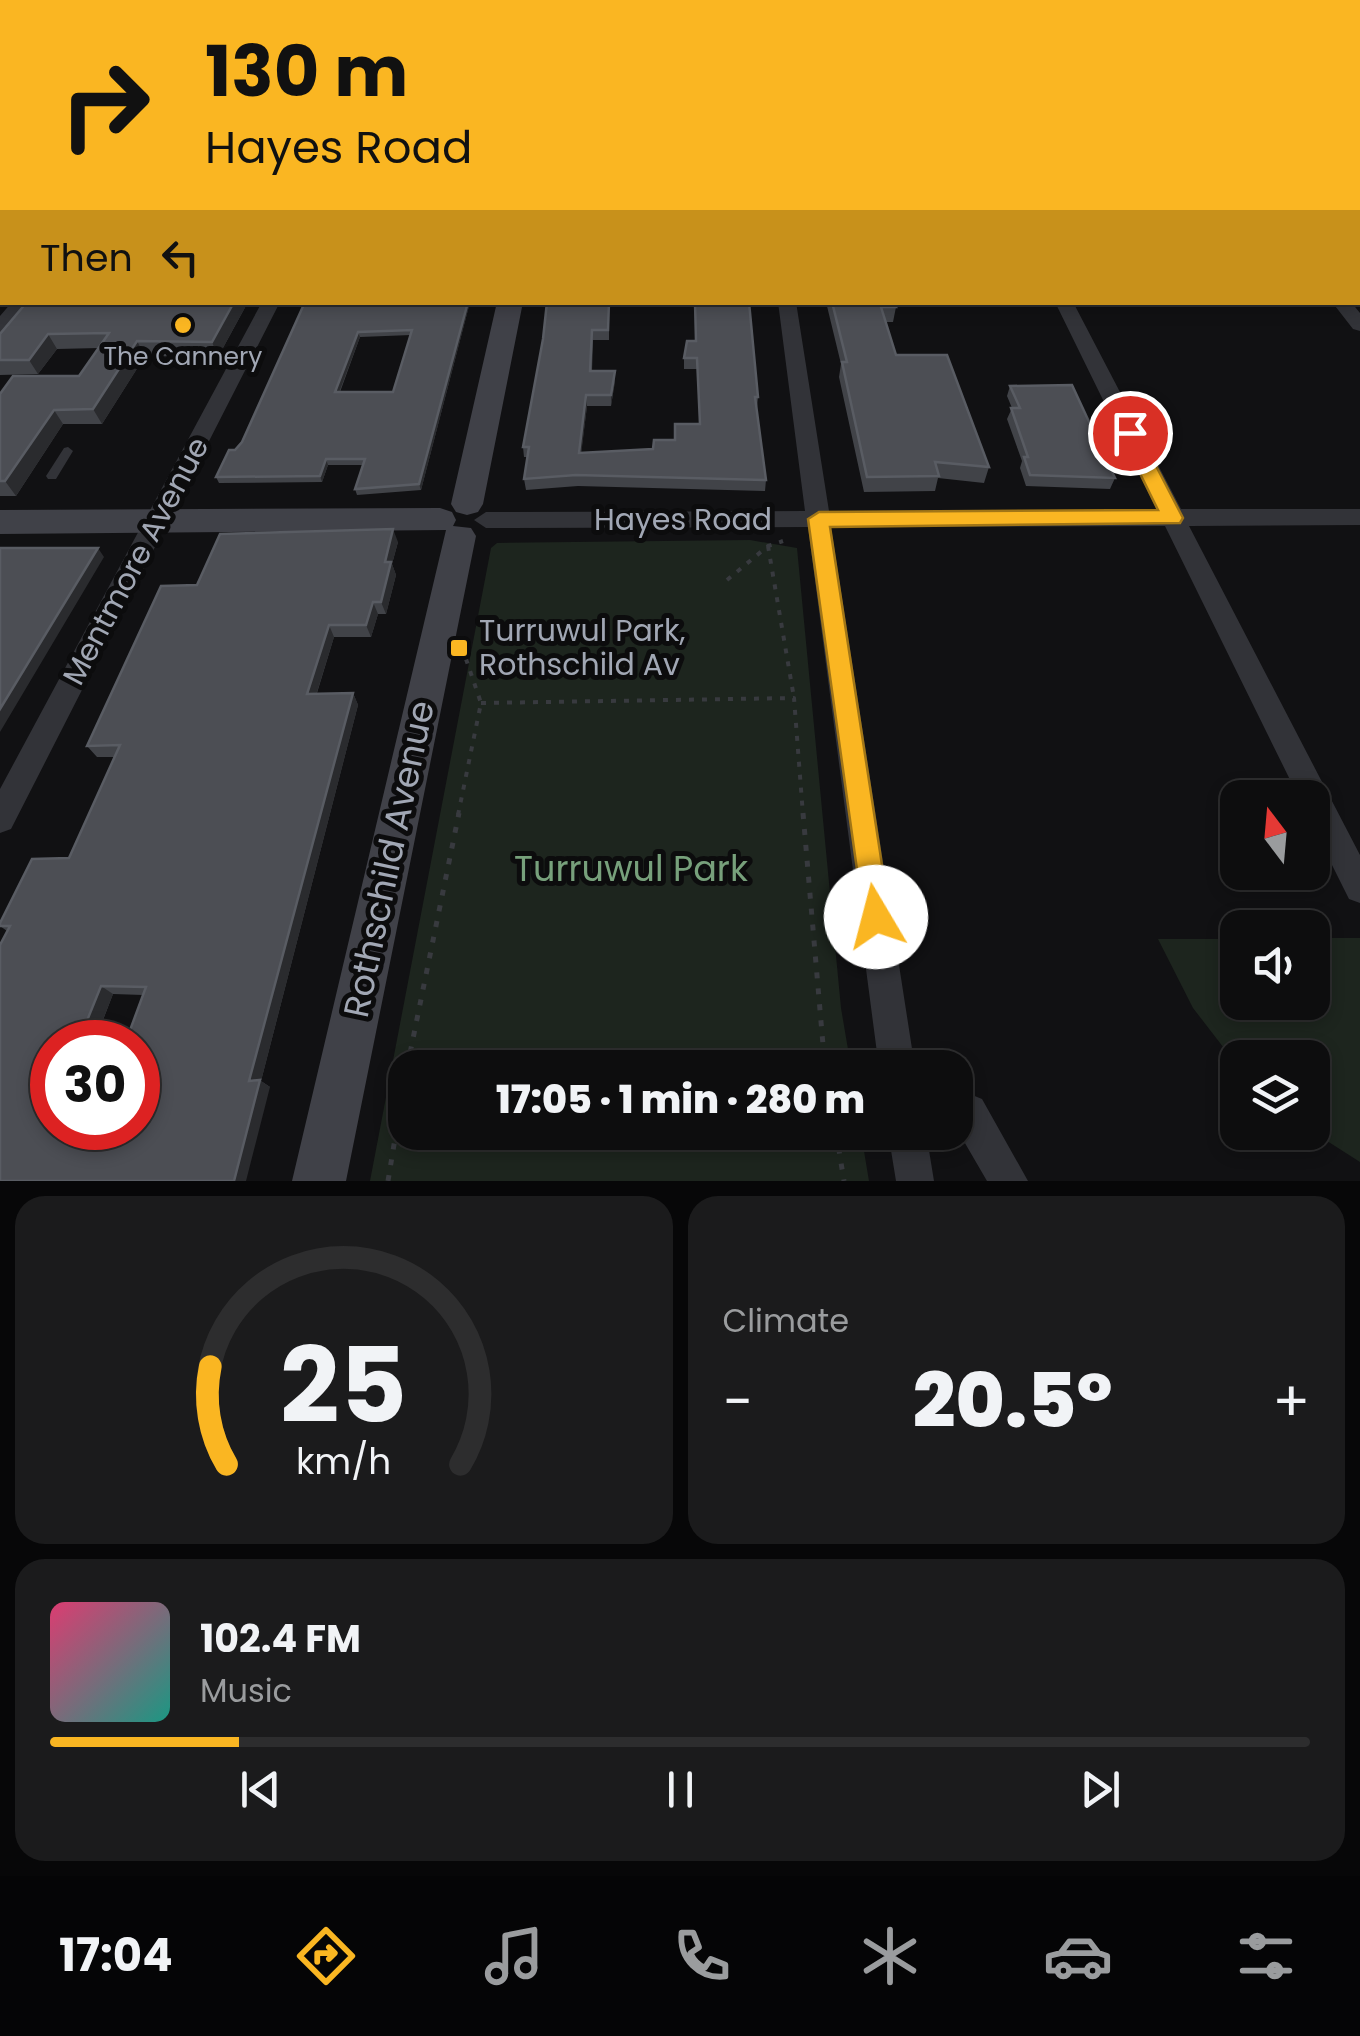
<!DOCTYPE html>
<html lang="en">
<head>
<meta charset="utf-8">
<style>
	body { margin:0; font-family:Poppins,sans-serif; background:#1b1b1c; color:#f1f3f6; height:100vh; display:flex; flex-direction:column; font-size:38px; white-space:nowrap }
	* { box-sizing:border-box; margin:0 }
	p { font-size:32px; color:#9a9c9e }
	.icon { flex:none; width:55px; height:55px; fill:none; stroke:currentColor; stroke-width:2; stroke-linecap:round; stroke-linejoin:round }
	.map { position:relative; height:1181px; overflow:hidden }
	.drawer { display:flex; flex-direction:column; gap:15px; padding:15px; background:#070708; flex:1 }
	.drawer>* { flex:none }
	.guide { position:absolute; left:0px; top:0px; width:1360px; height:305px; box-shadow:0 5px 15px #0003,0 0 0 2px #2d2d2e; background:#fab622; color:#111; overflow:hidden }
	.needle { width:65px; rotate:344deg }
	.tools { position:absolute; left:1220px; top:780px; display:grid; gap:20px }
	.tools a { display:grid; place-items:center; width:110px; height:110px; border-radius:20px; background:#0d0d0e; box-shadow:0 5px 15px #0003,0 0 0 2px #2d2d2e; font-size:50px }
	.speed { position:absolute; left:30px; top:1020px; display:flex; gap:20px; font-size:50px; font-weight:700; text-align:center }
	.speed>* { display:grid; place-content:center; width:130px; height:130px; border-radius:50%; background:#0d0d0e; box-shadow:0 5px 15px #0003,0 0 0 2px #2d2d2e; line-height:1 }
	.speed .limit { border:15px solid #d22; background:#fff; color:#111 }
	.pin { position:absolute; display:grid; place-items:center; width:85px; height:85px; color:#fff; margin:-42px; border:5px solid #fff; border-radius:50%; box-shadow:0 2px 10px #0007 }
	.me { position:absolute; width:110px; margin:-55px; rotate:352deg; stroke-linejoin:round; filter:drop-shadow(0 0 8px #0008) }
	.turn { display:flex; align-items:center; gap:35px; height:210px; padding:0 40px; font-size:45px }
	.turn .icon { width:130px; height:130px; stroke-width:2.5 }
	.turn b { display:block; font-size:70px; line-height:85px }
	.then { display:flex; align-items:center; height:95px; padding:0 40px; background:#0003; gap:20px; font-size:38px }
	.big { font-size:75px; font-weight:800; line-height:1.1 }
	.drawer .widget { flex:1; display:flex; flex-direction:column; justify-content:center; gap:15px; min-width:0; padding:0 35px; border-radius:30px; background:#1b1b1c }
	.drawer .dial { align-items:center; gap:0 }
	.dial svg { height:260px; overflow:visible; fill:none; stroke:#2d2d2e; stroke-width:7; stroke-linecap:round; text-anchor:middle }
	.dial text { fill:#f1f3f6; stroke:none }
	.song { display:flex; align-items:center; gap:30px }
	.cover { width:120px; height:120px; border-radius:15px; background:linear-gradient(135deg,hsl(340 70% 55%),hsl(170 70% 35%)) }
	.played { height:10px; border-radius:5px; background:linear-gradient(90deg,#fab622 15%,#2d2d2e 15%) }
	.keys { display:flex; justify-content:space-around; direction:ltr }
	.heat { display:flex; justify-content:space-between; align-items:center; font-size:55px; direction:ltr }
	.drawer .tiles { flex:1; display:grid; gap:15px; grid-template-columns:1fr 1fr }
	.widget:last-child { grid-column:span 2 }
	.trip { position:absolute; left:388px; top:1050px; width:585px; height:100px; border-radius:30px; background:#0d0d0e; box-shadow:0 5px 15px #0003,0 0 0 2px #2d2d2e; font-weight:800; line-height:100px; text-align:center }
	.tab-bar { display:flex; height:160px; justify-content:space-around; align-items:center; background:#050506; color:#9a9c9e }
	.tab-bar .icon { width:70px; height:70px }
	.tab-bar .selected { color:#fab622 }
	.tab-bar b { font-size:45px; color:#f1f3f6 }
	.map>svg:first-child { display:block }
	.green { fill:#1d251e }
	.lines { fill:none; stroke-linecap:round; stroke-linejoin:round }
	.path-far1 { stroke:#383a3f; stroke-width:4; stroke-dasharray:5 8; stroke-linecap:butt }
	.path { stroke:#383a3f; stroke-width:5; stroke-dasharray:6 10; stroke-linecap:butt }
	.lane { fill:#323338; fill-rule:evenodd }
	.street { fill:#323338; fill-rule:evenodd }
	.secondary { fill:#404148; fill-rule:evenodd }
	.primary { stroke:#4e4f57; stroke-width:38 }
	.wall { fill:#414348; fill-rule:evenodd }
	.shaded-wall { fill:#2a2b2e }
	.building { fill:#4c4e54; stroke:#595c63; stroke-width:2.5; fill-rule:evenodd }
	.route { fill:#fab622; stroke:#a27616; stroke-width:2.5 }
	.poi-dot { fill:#fab622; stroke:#0c0c0d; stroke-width:4 }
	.labels { text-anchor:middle; stroke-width:10; stroke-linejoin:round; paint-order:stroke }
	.far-poi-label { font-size:25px; fill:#a1a7b4; stroke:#0c0c0d }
	.street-label { font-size:30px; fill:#a1a7b4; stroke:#0c0c0d }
	.poi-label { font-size:30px; fill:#a1a7b4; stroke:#0c0c0d; text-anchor:start }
	.near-street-label { font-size:35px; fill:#a1a7b4; stroke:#0c0c0d }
	.near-park-label { font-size:35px; fill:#77a07b; stroke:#0c0c0d }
</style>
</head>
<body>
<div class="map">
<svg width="1360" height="1181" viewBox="0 0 1360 1181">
	<rect width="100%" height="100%" fill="#111113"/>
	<path class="green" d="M750 540 797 548 841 1008 851 1067 405 1068V1132L861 1133 869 1181H370L491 548 497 543Z
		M1313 938H1360V1162L1313 1132 1312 1058H1238L1237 1065 1193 1008 1158 939H1237L1238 1002H1312Z"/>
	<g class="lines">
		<path class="path-far1" d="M768 546 794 698
			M727 580 768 546 783 541
			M481 703 794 698 803 815
			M458 815 481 703 466 659"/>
		<path class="path" d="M803 813 825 1068
			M407 1068 459 813
			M836 1132 844 1181
			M388 1181 405 1078"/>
		<path class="lane" d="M76 0 73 2H67L69 0Z
			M2 53V58L0 59V54Z
			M68 447 73 451 56 479H48L46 476 48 473 64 448Z"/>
		<path class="street" d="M735 0H747V2H736Z
			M905 0H917L918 2H907Z
			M1073 0H1085L1087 2H1075Z
			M1358 98H1360V106H1358Z
			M0 203H2V213H0Z
			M1358 228 1360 229V239L1358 238Z
			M12 302H31L7 332 0 334V316Z
			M262 302H280L11 829 0 833V789Z
			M778 302H796L829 511 1157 510 1055 302H1073L1181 509H1360V525L1189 526 1360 855V903L1349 899 1312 825V798H1299L1165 526 831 527 915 1068H879L808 527 486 528 474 520 486 512 805 511Z
			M1332 302H1351L1360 313V331L1353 329Z
			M955 1088 982 1099 1028 1181H987L955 1126Z
			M888 1132H926L934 1181H896Z"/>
		<path class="secondary" d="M497 302H523L483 504 478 512 467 515 456 512 451 504Z
			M440 508 452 512 456 520 453 526 471 528 476 536 346 1181H292L446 530 0 534V510Z"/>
		<path class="primary" d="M0 4 5 0"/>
	</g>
	<path class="wall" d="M1100 0H1360V70H1358V2H1102Z
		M0 64H2V192H0Z
		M248 302 218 357 145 356 102 424H63L16 496H0V394L79 376 99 348 57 349 38 374 0 375V334Z
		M305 302H470L421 490 357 495 355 489 363 465H328L322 482 219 483 216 477 242 442ZM411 335 393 392H340L360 337Z
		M693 302H749L758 397 757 408H756L766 480 765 491 578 486 526 490 524 479 528 457H524L523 447 543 339 609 312V340H593L592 371 615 381 611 406H587L581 453 653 449 675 440 700 424 697 369H684V358L696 341 695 313Z
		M826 302H894L896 307 893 322H886L896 355 989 467 984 483 938 478 935 491 864 492 839 377 841 364Z
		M1010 386 1115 478 1110 489 1026 486 1020 468 1022 461 1007 419 1012 408 1007 396Z
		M398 542 392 564 396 575 386 614H378L371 637H334L317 693H353L358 705 261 1081 270 1087 0 1181 7 931 0 926 69 858 115 757H97L87 746 197 585ZM113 994 143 995 129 1033H98Z"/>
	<path class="shaded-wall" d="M1360 51V63L1358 68V52Z
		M2 268V291L0 294V271Z
		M234 302H248L218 357 212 342Z
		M468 302H470L421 490 419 484Z
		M358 332 360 337 337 398 335 392Z
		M48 334 57 349 38 374 29 360Z
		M137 341 145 356 102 424 93 409Z
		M615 371V381L611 406V395Z
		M586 395 587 406 580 464 579 453Z
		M54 410 63 424 16 496 5 481Z
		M326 459 328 465 322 482 320 476Z
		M393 529 398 542 392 564 396 575 386 614 381 602 385 562Z
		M98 548 104 557 0 732V709Z
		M373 602 378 614 371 637 366 625Z
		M329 625 334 637 313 705 307 694Z
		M353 693 358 705 261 1081 270 1087 246 1181H234L249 1081Z
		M101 986 113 994 95 1040 82 1033Z"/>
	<path class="building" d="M207 0H345L343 2H204Z
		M434 0H545L544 2H433Z
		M591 0H729V2H591Z
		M943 0H1074L1076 2H945Z
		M1122 0H1360V51L1358 52V2H1124Z
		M0 64H2V178H0Z
		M0 222H2V268L0 271Z
		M27 302H234L212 342 137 341 93 409 54 410 5 481H0V394L13 376H79L109 333 48 334 29 360H0V334Z
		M305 302H468L419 484 355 489 365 459H326L320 476 216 477 229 450H235L242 442ZM412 330 393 392H335L358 332Z
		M547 302H609L608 330H592L590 371H615L611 395H586L579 453 653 449 654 440H675V424H700L697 358H684L687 341H696L695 302H749L758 397H755L766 480 576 475 524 479 529 447H523L543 339Z
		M832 302H894L896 307H881L896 355H947L989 467 935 462 939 476 867 477 842 362H847Z
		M1072 385 1115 478 1030 475 1024 457H1028L1011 408H1020L1010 386Z
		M393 529 385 562H391L381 602H373L366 625H329L307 694 353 693 249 1081 260 1080 234 1181H0V945L10 926H0V923L32 859 69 858 120 745 87 746 161 586 197 585 220 534ZM101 986 146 987 129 1033H82ZM52 1042H138V1128H52Z
		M0 548H98L0 709Z"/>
	<path class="route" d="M1130 427 1139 433 1183 518 1180 523 830 527 890 917 886 927 876 932 865 927 808 519 819 512 1158 510 1120 433Z"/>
	<g class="poi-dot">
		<circle cx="183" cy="325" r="10"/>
		<rect x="449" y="638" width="20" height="20" rx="5"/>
	</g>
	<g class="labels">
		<g class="far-poi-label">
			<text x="183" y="365">The Cannery</text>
		</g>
		<g class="street-label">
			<text x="683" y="530">Hayes Road</text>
			<text transform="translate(136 561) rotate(-62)" y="10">Mentmore Avenue</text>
		</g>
		<g class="poi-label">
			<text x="479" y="641">Turruwul Park,<tspan x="479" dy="34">Rothschild Av</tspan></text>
		</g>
		<g class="near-street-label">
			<text transform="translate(389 859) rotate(-78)" y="12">Rothschild Avenue</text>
		</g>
		<g class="near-park-label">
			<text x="631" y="881">Turruwul Park</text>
		</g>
	</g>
</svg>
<div class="tools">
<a><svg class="needle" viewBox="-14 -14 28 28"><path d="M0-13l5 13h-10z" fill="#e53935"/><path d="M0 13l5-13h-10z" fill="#9a9c9e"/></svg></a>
<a><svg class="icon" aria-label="sound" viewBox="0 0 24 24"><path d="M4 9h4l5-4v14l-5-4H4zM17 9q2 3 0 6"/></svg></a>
<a><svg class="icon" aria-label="layers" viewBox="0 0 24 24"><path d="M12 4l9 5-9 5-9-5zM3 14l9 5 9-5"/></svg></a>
</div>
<div class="speed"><div class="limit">30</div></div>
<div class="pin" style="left:1130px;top:433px;background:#d93025"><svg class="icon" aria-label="arrive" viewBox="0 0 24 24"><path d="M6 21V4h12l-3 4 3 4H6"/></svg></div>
<svg class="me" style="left:876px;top:917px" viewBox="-20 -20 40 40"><circle r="19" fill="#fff"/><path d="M0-13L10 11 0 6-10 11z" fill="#fab622"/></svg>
<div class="trip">17:05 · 1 min · 280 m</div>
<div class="guide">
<div class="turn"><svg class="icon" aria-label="right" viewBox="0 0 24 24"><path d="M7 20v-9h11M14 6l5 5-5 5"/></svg><div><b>130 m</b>Hayes Road</div></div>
<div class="then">Then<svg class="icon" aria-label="left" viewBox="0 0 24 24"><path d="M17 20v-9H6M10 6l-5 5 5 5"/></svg></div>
</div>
</div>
<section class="drawer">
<div class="tiles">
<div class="widget dial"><svg viewBox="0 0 100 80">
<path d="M14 69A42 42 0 1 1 86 69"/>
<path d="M14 69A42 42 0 0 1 9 39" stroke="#fab622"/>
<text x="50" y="56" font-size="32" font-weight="700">25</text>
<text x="50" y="72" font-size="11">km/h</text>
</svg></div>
<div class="widget"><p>Climate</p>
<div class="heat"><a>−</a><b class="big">20.5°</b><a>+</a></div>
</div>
<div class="widget">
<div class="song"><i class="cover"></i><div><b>102.4 FM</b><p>Music</p></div></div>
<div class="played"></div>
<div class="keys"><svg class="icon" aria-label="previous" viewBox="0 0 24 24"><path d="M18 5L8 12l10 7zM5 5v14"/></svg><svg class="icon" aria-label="pause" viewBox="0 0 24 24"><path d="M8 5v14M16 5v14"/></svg><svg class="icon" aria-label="next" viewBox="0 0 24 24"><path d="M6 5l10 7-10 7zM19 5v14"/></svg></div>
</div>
</div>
</section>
<nav class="tab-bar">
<b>17:04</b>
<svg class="icon selected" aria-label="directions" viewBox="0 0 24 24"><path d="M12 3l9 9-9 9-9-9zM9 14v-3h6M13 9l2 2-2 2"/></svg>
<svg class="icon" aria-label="music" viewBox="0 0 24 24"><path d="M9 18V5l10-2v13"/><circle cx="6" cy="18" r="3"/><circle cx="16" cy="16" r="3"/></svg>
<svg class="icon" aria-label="phone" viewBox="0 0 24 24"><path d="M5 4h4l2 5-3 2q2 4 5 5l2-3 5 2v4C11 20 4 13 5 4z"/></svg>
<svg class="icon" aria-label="climate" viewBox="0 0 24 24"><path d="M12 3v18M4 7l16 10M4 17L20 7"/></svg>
<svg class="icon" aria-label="car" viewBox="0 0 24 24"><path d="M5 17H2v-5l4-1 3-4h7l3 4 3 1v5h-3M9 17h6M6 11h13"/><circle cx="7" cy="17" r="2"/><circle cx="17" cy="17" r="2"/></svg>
<svg class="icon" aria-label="filters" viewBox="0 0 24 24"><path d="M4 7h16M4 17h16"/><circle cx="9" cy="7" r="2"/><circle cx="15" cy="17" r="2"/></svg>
</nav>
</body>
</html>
